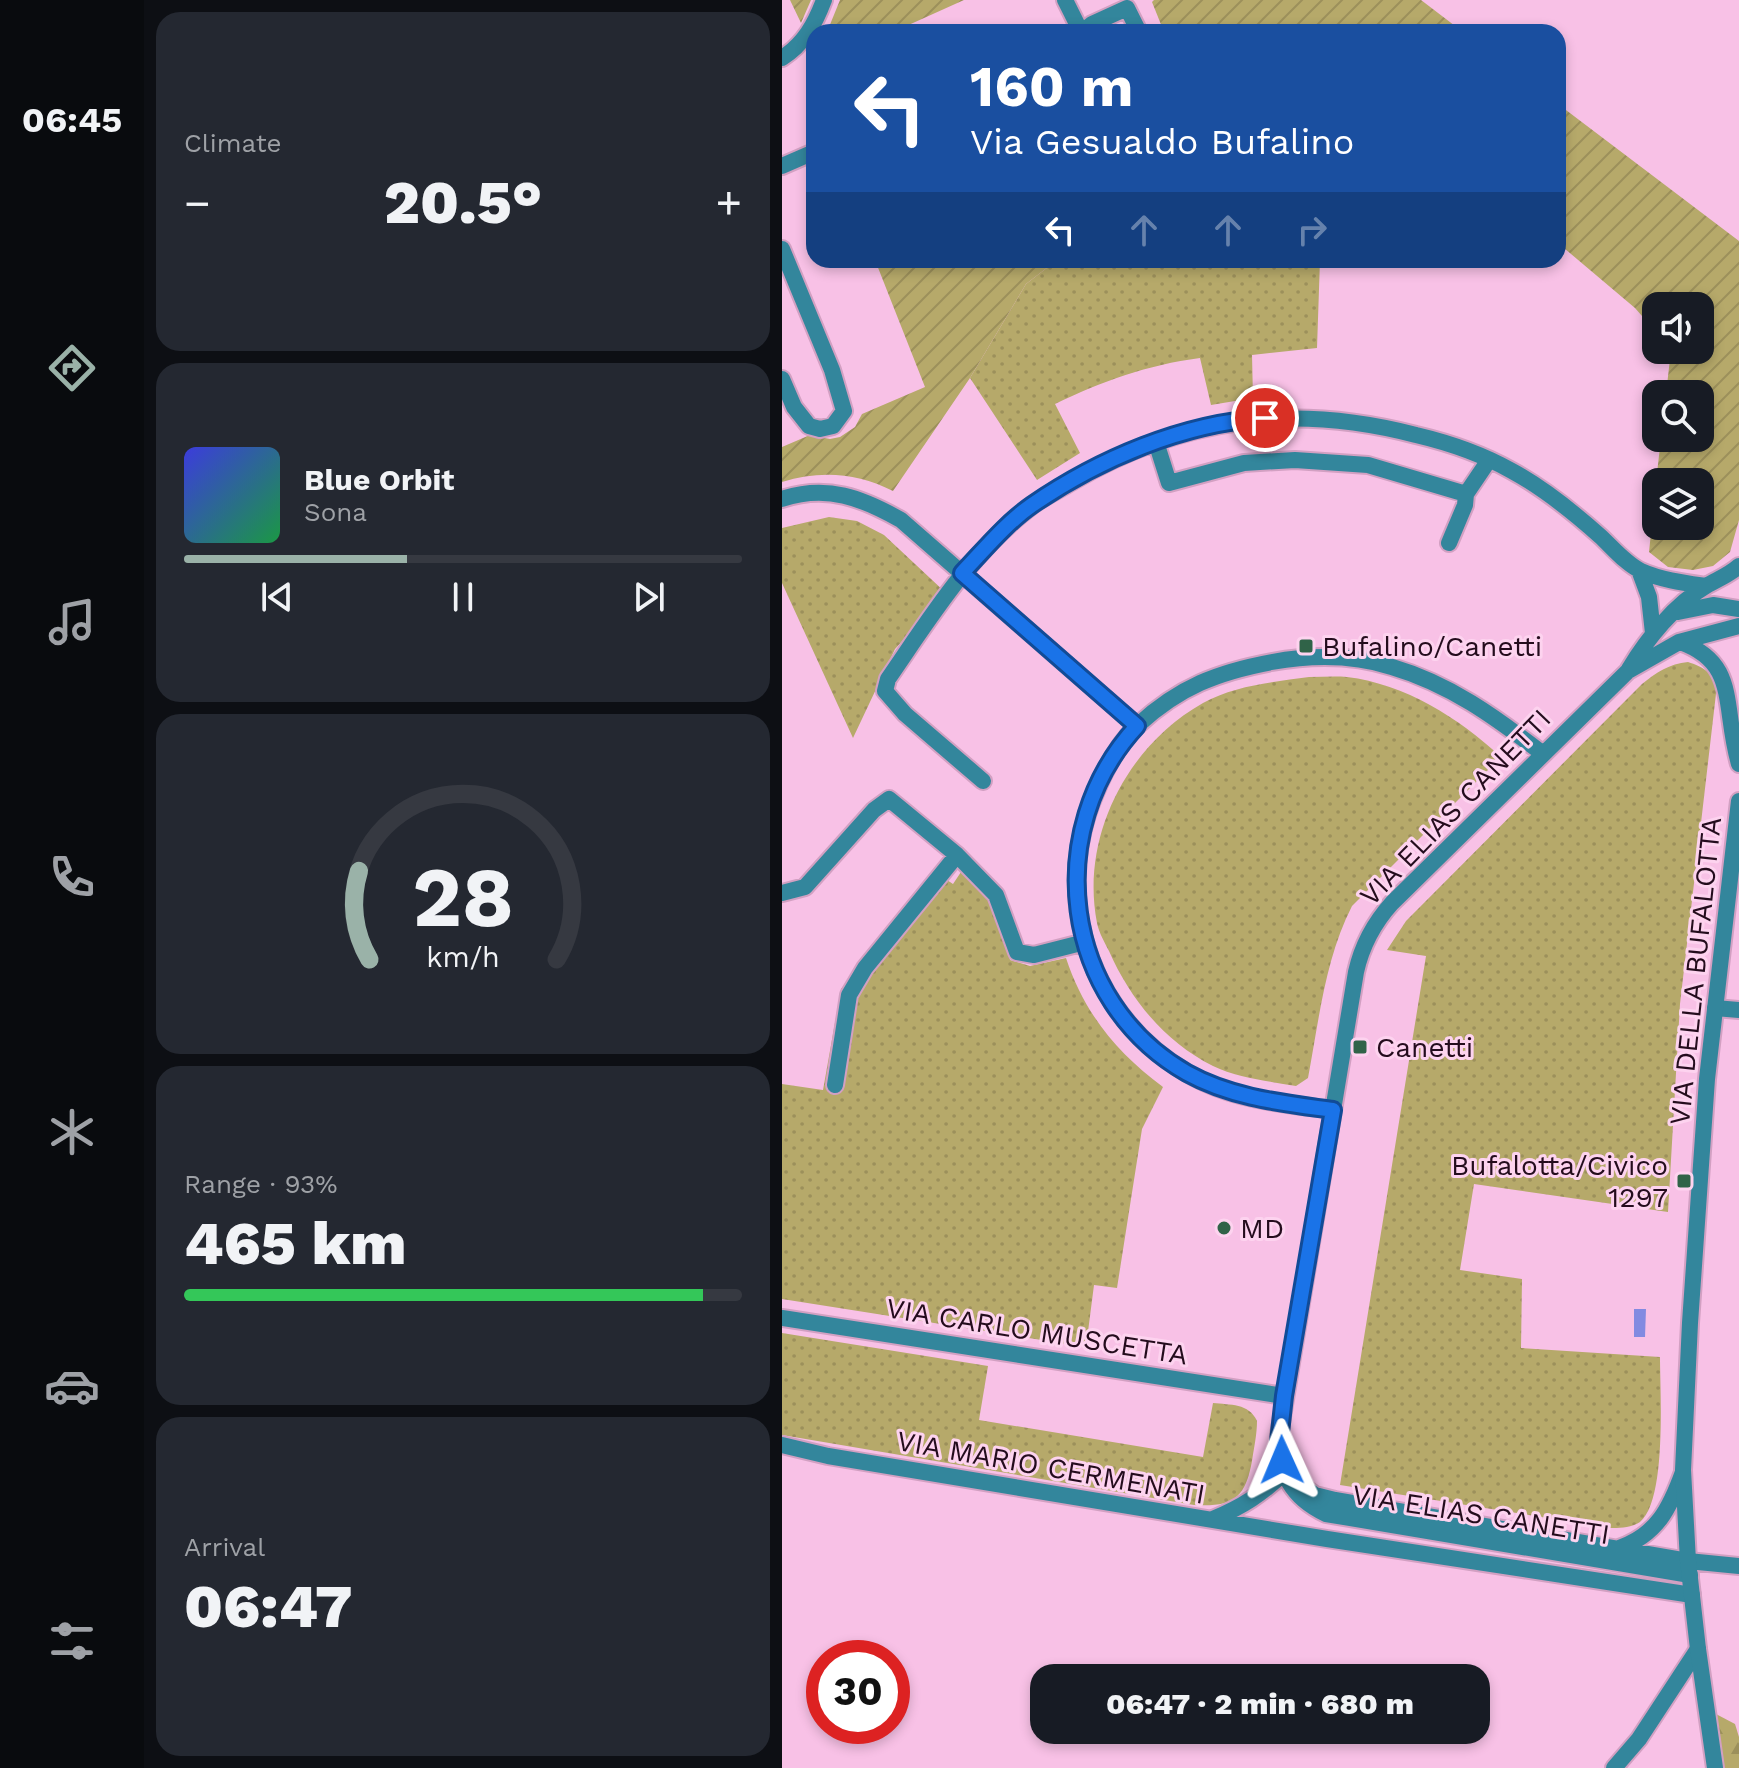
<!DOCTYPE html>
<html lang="en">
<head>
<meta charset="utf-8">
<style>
	body { margin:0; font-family:"Work Sans",sans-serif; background:#242831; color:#f1f3f6; height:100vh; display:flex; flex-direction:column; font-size:30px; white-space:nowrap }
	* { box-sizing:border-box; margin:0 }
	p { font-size:26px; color:#9ea1a6 }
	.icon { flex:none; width:44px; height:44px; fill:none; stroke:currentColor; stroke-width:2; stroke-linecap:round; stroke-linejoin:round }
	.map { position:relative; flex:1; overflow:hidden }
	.panel { display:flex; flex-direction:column; gap:12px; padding:12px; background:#0d0f14; width:638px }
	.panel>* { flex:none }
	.banner { position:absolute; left:24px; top:24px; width:760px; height:244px; border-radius:24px; box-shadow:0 4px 12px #0003; background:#1a4fa0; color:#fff; overflow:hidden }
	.buttons { position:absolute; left:860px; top:292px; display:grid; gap:16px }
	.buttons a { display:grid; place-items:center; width:72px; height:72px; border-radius:16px; background:#171b24; box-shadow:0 4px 12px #0003; font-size:40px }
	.speed { position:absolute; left:24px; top:1640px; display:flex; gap:16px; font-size:40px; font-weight:700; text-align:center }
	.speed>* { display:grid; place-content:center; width:104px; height:104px; border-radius:50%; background:#171b24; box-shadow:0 4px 12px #0003; line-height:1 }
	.speed .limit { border:12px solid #d22; background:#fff; color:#111 }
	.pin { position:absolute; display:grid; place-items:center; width:68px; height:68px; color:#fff; margin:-34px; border:4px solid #fff; border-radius:50%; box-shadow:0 2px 8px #0007 }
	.me { position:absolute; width:88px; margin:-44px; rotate:359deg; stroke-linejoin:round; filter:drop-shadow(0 0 6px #0008) }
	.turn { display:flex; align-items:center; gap:28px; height:168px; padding:0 32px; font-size:36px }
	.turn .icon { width:104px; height:104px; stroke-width:2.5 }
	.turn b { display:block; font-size:56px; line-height:68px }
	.lanes { display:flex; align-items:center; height:76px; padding:0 32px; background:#0003; justify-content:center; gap:40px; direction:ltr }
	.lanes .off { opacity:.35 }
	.big { font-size:60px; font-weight:800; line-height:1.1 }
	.panel .card { flex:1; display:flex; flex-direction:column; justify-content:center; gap:12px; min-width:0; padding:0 28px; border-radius:24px; background:#242831 }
	.panel .dial { align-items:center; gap:0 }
	.dial svg { height:208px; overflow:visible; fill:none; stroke:#363941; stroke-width:7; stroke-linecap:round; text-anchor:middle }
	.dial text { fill:#f1f3f6; stroke:none }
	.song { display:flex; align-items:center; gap:24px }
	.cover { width:96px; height:96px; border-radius:12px; background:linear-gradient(135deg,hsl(240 70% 55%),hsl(140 70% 35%)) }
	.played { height:8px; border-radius:4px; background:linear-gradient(90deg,#9ab2a8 40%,#363941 40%) }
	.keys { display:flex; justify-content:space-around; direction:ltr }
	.heat { display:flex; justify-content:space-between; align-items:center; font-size:44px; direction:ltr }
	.charge { height:12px; border-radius:6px; background:linear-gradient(90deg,#34c759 93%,#363941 0) }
	.trip { position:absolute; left:248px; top:1664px; width:460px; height:80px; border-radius:24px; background:#171b24; box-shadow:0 4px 12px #0003; font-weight:800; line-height:80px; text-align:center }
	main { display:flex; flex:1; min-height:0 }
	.tab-bar { display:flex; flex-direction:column; width:144px; justify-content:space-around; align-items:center; background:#090b0e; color:#9ea1a6 }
	.tab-bar .icon { width:56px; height:56px }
	.tab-bar .on { color:#9ab2a8 }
	.tab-bar b { font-size:36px; color:#f1f3f6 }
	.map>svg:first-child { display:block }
	.grass { fill:url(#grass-dots) }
	.forest { fill:url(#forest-firs) }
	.garden { fill:url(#garden-furrows) }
	.water { fill:#828ae1 }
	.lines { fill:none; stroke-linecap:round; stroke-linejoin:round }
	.minor-casing { stroke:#d2a0c2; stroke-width:20 }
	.tertiary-casing { stroke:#d2a0c2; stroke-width:20 }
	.minor { stroke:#33869c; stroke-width:16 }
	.tertiary { stroke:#33869c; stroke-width:16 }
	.route-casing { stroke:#114b97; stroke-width:20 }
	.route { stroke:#1a73e8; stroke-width:14 }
	.poi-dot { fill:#306348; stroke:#fdd3ef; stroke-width:3 }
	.labels { text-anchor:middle; stroke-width:6; stroke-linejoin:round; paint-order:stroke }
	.poi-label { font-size:28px; fill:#240c1d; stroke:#fdd3ef; text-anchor:start }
	.street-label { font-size:28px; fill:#240c1d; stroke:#fdd3ef }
</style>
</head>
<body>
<main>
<nav class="tab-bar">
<b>06:45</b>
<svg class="icon on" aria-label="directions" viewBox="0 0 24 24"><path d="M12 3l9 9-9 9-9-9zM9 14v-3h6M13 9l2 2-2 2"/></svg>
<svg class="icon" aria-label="music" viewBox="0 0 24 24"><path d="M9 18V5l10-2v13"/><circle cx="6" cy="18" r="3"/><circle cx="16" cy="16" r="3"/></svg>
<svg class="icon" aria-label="phone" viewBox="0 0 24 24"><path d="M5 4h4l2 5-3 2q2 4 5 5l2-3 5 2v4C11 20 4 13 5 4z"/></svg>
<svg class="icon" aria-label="climate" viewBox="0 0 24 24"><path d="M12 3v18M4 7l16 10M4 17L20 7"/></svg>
<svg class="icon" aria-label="car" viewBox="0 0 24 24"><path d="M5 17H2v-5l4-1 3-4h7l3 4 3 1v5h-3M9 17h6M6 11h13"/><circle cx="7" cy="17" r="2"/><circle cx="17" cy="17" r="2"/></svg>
<svg class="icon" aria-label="filters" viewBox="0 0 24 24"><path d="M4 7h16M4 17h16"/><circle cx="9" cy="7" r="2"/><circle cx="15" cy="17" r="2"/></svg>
</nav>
<section class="panel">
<div class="card"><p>Climate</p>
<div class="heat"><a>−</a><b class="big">20.5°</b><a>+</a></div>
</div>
<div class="card">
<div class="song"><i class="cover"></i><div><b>Blue Orbit</b><p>Sona</p></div></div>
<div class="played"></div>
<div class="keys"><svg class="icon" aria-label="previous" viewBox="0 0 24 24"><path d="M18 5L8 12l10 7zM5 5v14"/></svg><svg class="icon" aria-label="pause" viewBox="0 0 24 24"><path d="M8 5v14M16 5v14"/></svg><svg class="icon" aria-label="next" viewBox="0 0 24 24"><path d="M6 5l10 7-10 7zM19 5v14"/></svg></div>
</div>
<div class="card dial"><svg viewBox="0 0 100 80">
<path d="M14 69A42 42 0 1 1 86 69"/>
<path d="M14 69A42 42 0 0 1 10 35" stroke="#9ab2a8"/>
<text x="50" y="56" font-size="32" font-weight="700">28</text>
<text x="50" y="72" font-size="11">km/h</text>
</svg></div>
<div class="card"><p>Range · 93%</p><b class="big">465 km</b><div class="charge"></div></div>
<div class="card"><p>Arrival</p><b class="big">06:47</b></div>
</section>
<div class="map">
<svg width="957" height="1768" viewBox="0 0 957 1768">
	<defs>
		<pattern id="grass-dots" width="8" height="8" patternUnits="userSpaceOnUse" patternTransform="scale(2)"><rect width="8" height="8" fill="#b6a96a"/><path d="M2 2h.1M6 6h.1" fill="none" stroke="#9c905b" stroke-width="1.8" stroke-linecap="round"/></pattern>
		<pattern id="forest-firs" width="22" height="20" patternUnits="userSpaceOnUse" patternTransform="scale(2)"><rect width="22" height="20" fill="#b6a96a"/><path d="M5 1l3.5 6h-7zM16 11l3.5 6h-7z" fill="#9c905b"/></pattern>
		<pattern id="garden-furrows" width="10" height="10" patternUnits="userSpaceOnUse" patternTransform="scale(2)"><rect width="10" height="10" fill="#b6a96a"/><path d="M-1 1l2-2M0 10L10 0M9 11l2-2" fill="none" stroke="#9c905b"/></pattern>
	</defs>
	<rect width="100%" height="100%" fill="#f8c1e6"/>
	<path class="grass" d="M275 260H538L535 348 470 355 471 398 429 405 418 358C365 365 321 381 273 404L298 453 255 480 188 378 244 284Z
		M47 517 75 521 102 535 164 593 113 649 71 738 0 583V528Z
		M906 662C921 667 928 671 935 685L898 1004 886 1212 692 1184 678 1270 740 1279 739 1348 878 1357C878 1392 885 1500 858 1522 849 1528 838 1528 828 1528L558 1485 644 956 605 950 624 921 860 684C875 672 887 664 906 662Z
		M527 677C540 677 553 676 565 677 623 684 677 718 719 757L570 906C543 959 537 1020 526 1078L514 1086C486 1081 456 1078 431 1066 383 1042 348 999 327 951 323 943 317 933 315 923 298 836 346 745 421 703 453 685 492 682 527 677Z
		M183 866 216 899 228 960 248 966 284 958C302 1013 335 1053 381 1087L360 1129 335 1288 312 1285 304 1347 0 1299V1084L41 1090 59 989 156 874 171 884Z
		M0 1333 206 1366 197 1420 421 1457 431 1403C448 1405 467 1403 475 1421 475 1434 472 1448 470 1461 463 1499 451 1507 412 1505L0 1435Z"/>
	<path class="forest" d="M934 1714 953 1724 957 1737V1768H941Z"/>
	<path class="garden" d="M8 0H29L19 23Z
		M58 0H182L111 32H45Z
		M372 0H639L681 32H382L370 2Z
		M776 104 957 241V520L948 552 931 566 911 570 886 567 867 552 874 485V526H918V482H874L879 438H918V394H884L889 350H918V306H874V332L853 308 776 243Z
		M93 260H275L244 284 188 378 111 491C75 473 39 470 0 482V447L28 435 48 439 58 437 73 427 80 414 143 387Z"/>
	<path class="water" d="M852 1309H864L863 1337H852Z"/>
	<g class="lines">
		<defs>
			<path id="minor" d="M283 0 299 32
				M300 32 310 24 345 8 357 32
				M0 58C22 44 33 24 42 0
				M0 166 32 152
				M0 249 50 370 62 411 51 426 38 429 27 426 12 407 0 379
				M374 442 387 483 462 463 513 460 586 465 684 494
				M0 499C45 484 80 498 119 520L355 726
				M667 543 683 505 684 494 707 460
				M857 570 867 597 871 633
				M896 612 931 605 957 609
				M898 642C957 663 940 705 957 764
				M847 669C865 639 893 604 924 586 936 579 947 575 957 566
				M201 781 123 714 103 691 106 679C148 618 188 553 248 507 260 497 276 490 289 482 399 417 511 403 634 435 668 443 700 454 730 471 763 489 790 511 818 536 830 547 844 564 859 571 879 580 903 583 924 586
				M0 893 23 887 92 810 107 799 175 855 214 895 235 952 252 955 303 942
				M933 1008 957 1010
				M53 1085 67 995 83 968 175 855
				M551 1110C508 1104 462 1101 422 1082 312 1029 265 903 314 791 324 767 337 743 356 725 397 687 436 672 490 662 529 655 572 655 610 667 668 684 713 717 760 753
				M0 1318 502 1396
				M0 1445 46 1456 545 1539 910 1595
				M510 1479 533 1495 553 1500 906 1561 957 1566
				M431 1519C460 1507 480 1494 503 1472
				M837 1548C875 1535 888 1508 901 1472
				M908 1575 544 1514C510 1498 496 1473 497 1435L574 972C580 945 592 923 610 903L846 671 897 642 957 626
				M832 1768 857 1739 916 1649"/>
			<path id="tertiary" d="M933 1768 916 1649 906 1561 901 1470 908 1323 925 1079 957 801"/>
		</defs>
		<use href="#minor" class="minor-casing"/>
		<use href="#tertiary" class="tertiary-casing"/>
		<use href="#minor" class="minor"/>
		<use href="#tertiary" class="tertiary"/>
	</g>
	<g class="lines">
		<defs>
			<path id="route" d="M483 418C401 423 317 459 250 505 224 523 202 550 180 573L355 726C259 830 279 1001 405 1073 450 1098 501 1103 551 1110L502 1396 497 1442 500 1460"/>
		</defs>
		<use href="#route" class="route-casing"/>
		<use href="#route" class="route"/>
	</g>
	<g class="poi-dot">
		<rect x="516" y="638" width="16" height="16" rx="4"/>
		<rect x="570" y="1039" width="16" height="16" rx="4"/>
		<rect x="894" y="1173" width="16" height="16" rx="4"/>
		<circle cx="442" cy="1228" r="8"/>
	</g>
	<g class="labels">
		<g class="poi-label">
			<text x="540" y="656">Bufalino/Canetti</text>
			<text x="594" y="1057">Canetti</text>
			<text x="886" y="1175" text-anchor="end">Bufalotta/Civico<tspan x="886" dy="32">1297</tspan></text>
			<text x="458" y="1238">MD</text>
		</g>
		<g class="street-label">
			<text transform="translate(673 807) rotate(-46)" y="10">VIA ELIAS CANETTI</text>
			<text transform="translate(913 971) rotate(-84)" y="10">VIA DELLA BUFALOTTA</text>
			<text transform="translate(255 1331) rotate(9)" y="10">VIA CARLO MUSCETTA</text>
			<text transform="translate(269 1467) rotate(10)" y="10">VIA MARIO CERMENATI</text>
			<text transform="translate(699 1514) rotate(9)" y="10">VIA ELIAS CANETTI</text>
		</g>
	</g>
</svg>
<div class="buttons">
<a><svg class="icon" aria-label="sound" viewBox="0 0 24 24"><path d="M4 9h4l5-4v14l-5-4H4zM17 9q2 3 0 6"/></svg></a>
<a><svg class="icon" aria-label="search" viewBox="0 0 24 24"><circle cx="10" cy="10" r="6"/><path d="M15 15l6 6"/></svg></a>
<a><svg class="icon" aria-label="layers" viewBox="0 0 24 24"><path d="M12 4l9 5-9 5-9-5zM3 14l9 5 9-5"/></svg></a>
</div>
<div class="speed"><div class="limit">30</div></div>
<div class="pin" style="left:483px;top:418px;background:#d93025"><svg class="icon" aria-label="arrive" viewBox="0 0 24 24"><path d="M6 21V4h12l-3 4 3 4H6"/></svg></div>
<svg class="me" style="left:500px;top:1460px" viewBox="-20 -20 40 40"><path d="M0-17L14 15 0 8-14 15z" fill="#1a73e8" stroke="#fff" stroke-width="4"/></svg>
<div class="trip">06:47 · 2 min · 680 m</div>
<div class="banner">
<div class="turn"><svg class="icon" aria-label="left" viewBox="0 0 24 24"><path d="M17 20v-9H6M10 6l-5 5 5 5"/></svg><div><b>160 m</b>Via Gesualdo Bufalino</div></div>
<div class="lanes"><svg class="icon" aria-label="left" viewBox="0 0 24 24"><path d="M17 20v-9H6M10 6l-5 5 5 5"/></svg><svg class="icon off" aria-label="ahead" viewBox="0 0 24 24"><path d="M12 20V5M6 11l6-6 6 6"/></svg><svg class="icon off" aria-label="ahead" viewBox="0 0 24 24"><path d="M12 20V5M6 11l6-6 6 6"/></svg><svg class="icon off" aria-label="right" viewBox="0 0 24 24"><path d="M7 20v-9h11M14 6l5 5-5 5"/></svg></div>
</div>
</div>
</main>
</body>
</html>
